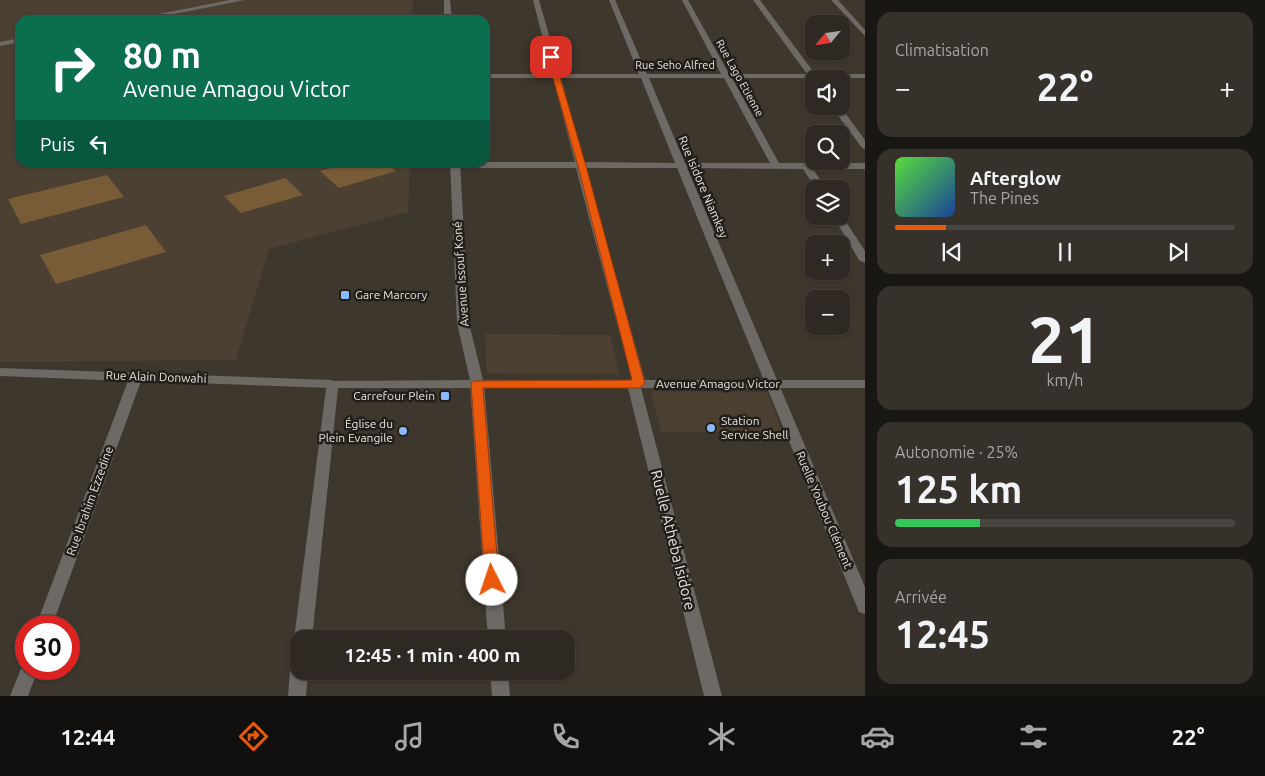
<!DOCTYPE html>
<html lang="fr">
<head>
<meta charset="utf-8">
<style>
	body { margin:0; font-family:Ubuntu,sans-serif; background:#36312a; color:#f1f3f6; height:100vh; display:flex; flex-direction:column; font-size:19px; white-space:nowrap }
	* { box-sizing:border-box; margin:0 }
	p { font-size:16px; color:#a7a6a5 }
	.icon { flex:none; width:28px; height:28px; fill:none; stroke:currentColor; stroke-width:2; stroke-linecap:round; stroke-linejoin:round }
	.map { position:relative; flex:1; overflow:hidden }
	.side { display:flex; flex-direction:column; gap:12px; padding:12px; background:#191713; width:400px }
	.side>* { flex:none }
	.hud { position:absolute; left:15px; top:15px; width:475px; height:152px; border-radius:15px; box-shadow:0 1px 4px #0004,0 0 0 1px #494540; background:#0b6e4f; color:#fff; overflow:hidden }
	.needle { width:32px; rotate:241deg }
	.controls { position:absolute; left:805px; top:15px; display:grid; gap:10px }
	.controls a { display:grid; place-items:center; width:45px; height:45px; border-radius:10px; background:#2e2922; box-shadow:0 1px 4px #0004,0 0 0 1px #494540; font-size:25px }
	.speed { position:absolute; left:15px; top:615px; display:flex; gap:10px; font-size:25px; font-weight:700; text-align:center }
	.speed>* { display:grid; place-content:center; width:65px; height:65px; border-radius:50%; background:#2e2922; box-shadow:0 1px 4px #0004,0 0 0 1px #494540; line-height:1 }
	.speed .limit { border:8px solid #d22; background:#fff; color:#111 }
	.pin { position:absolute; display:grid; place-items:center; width:42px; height:42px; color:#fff; margin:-21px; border-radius:10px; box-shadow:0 2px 8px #0006 }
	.me { position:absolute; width:55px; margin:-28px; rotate:356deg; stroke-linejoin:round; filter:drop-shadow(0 0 4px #0008) }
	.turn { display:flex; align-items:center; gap:18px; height:105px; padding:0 25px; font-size:22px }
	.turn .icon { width:65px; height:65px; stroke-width:2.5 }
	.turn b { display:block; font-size:35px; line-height:42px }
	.then { display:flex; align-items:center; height:48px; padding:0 25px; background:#0003; gap:10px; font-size:19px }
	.big { font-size:38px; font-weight:700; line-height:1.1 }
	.side .tile { flex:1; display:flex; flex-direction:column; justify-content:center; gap:8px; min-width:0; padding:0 18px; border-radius:15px; background:#36312a }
	.side .dial { align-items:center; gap:0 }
	.dial b { font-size:65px; line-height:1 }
	.song { display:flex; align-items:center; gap:15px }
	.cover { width:60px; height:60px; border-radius:8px; background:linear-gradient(135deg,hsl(110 70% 55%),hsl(220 70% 35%)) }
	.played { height:5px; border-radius:2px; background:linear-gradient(90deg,#ea580c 15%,#494540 15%) }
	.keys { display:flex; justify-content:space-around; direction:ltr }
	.heat { display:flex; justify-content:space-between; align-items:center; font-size:28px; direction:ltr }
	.charge { height:8px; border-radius:4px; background:linear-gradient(90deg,#34c759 25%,#494540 0) }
	.trip { position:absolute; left:290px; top:630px; width:285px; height:50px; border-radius:15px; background:#2e2922; box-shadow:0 1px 4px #0004,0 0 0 1px #494540; font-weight:700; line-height:50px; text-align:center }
	.dock { display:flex; height:80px; justify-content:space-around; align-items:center; background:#12100e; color:#a7a6a5 }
	.dock .icon { width:35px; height:35px }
	.dock .selected { color:#ea580c }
	.dock b { font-size:22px; color:#f1f3f6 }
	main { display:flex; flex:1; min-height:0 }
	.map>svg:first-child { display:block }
	.built { fill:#4b4031 }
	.green { fill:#785c37 }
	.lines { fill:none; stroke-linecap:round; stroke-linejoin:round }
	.minor { fill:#6d6964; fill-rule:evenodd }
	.tertiary { fill:#6d6964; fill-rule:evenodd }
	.route { fill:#ea580c; stroke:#983908 }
	.poi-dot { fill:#8abafc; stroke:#221f1a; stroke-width:2 }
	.labels { text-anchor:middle; stroke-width:5; stroke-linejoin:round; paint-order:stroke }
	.far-street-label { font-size:11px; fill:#e7e3dd; stroke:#221f1a }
	.street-label { font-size:12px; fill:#e7e3dd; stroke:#221f1a }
	.poi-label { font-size:12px; fill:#e7e3dd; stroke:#221f1a; text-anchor:start }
	.near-street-label { font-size:15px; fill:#e7e3dd; stroke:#221f1a }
</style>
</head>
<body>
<main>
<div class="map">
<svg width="865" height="696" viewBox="0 0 865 696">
	<rect width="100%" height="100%" fill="#3e372d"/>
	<path class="built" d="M0 0H413L412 20H20V162L410 163 408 212 269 249 236 360 0 362Z
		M485 334 610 335 619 374 487 373Z
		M651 391 767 392 783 433 661 432Z"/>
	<path class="green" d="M350 163H385L396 171 339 188 320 171Z
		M107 175 124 197 21 224 8 199Z
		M285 178 303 195 241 213 224 196Z
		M146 225 166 252 56 284 40 255Z"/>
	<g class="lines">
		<path class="minor" d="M230 0H245L144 20H128Z
			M533 0H539L560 74H639L609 0H615L647 74H721L682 0H688L729 74H807L753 0H760L815 74H865V78H819L814 79V81L810 78H732L779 163H865V169H813L826 189H816L803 169 687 168 865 587V614L859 612 857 607 677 168H586L646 384 641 388 722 696H704L627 384 632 380 576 168H455L450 165 453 162H575L553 78H485V74H552ZM561 78H641L675 163 584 162ZM649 78H724L770 163H685Z
			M831 0H838L865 30V36Z
			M20 38V42L0 46V42Z
			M831 106H840L865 140V149L862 148Z
			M841 214 865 251V263L859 260 833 216H841Z
			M0 368 332 380 339 384 332 388 141 381 52 626H36L128 381 0 376Z
			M477 380 484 384 506 639H488L470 384Z
			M26 662V669H38L28 696H10L23 664Z
			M490 671H508L510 696H492Z"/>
		<path class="tertiary" d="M444 0H450L452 20H444Z
			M450 162H460L469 323 483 380H865V388H338L312 639H299V645L294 639 327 381 470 380 457 323Z
			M299 663V671H308L306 696H288L290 671 293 666Z"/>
	</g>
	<path class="route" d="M551 55 554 57 586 166 645 384 639 388H483L499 580 497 584H487L485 580 471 384 473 381 632 380 578 166 547 57Z"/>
	<g class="poi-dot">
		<rect x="340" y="290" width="10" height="10" rx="2.5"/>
		<rect x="440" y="391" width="10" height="10" rx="2.5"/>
		<circle cx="711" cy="428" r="5"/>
		<circle cx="403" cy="431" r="5"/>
	</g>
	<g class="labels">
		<g class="far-street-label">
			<text x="675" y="69">Rue Seho Alfred</text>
			<text transform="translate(740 78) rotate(61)" y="4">Rue Lago Etienne</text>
		</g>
		<g class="street-label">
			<text transform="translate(703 187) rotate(67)" y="4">Rue Isidore Niamkey</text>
			<text transform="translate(461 274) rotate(-94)" y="4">Avenue Issouf Koné</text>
			<text transform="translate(156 377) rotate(2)" y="4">Rue Alain Donwahi</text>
			<text x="718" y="388">Avenue Amagou Victor</text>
			<text transform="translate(90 501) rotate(-70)" y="4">Rue Ibrahim Ezzedine</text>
			<text transform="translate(824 510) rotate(67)" y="4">Ruelle Youbou Clément</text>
		</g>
		<g class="poi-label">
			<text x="355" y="299">Gare Marcory</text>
			<text x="435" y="400" text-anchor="end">Carrefour Plein</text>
			<text x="721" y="425">Station<tspan x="721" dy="14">Service Shell</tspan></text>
			<text x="393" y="428" text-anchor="end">Église du<tspan x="393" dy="14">Plein Evangile</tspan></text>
		</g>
		<g class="near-street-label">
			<text transform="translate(673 540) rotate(76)" y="5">Ruelle Atheba Isidore</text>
		</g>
	</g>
</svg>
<div class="controls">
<a><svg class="needle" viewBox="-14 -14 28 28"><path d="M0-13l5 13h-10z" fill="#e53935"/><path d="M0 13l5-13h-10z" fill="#a7a6a5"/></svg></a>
<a><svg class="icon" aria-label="sound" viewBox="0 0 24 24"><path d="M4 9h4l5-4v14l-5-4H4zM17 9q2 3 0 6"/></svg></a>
<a><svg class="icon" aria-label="search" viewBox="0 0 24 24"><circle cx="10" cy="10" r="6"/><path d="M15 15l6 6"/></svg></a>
<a><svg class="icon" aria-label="layers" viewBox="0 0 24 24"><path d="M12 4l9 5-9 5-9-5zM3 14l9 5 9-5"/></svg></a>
<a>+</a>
<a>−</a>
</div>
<div class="speed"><div class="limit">30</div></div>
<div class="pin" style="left:551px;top:57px;background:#d93025"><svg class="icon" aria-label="arrive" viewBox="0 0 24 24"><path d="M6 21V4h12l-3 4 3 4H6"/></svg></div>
<svg class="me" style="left:492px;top:580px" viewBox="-20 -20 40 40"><circle r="19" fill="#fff"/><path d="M0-13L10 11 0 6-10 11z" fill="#ea580c"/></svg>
<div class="trip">12:45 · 1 min · 400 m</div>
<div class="hud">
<div class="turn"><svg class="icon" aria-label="right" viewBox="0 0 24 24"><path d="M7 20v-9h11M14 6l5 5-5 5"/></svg><div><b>80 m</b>Avenue Amagou Victor</div></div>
<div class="then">Puis<svg class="icon" aria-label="left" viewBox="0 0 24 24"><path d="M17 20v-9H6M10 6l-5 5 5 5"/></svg></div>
</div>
</div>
<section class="side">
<div class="tile"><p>Climatisation</p>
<div class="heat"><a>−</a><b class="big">22°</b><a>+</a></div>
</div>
<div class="tile">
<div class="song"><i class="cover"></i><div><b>Afterglow</b><p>The Pines</p></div></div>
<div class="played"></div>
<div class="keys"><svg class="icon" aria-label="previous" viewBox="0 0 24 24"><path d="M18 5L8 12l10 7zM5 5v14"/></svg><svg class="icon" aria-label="pause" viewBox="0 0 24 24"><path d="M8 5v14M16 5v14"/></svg><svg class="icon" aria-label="next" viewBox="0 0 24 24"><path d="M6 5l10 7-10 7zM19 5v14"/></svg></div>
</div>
<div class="tile dial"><b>21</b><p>km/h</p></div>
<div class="tile"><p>Autonomie · 25%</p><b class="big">125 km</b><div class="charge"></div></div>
<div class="tile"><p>Arrivée</p><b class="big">12:45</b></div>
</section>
</main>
<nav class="dock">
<b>12:44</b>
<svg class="icon selected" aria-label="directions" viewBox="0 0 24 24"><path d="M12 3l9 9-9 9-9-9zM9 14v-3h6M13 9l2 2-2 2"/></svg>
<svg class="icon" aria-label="music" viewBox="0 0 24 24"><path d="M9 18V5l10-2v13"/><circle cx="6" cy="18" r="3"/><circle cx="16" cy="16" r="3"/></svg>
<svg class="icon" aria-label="phone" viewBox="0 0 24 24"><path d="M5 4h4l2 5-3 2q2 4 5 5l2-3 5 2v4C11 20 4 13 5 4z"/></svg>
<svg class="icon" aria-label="climate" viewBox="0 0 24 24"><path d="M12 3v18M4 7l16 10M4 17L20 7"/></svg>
<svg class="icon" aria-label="car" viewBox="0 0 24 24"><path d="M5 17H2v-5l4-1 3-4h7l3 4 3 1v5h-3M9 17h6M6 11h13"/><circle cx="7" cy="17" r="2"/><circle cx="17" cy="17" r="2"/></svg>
<svg class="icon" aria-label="filters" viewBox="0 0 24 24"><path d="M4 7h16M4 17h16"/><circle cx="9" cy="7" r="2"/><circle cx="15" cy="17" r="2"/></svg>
<b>22°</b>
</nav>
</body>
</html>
